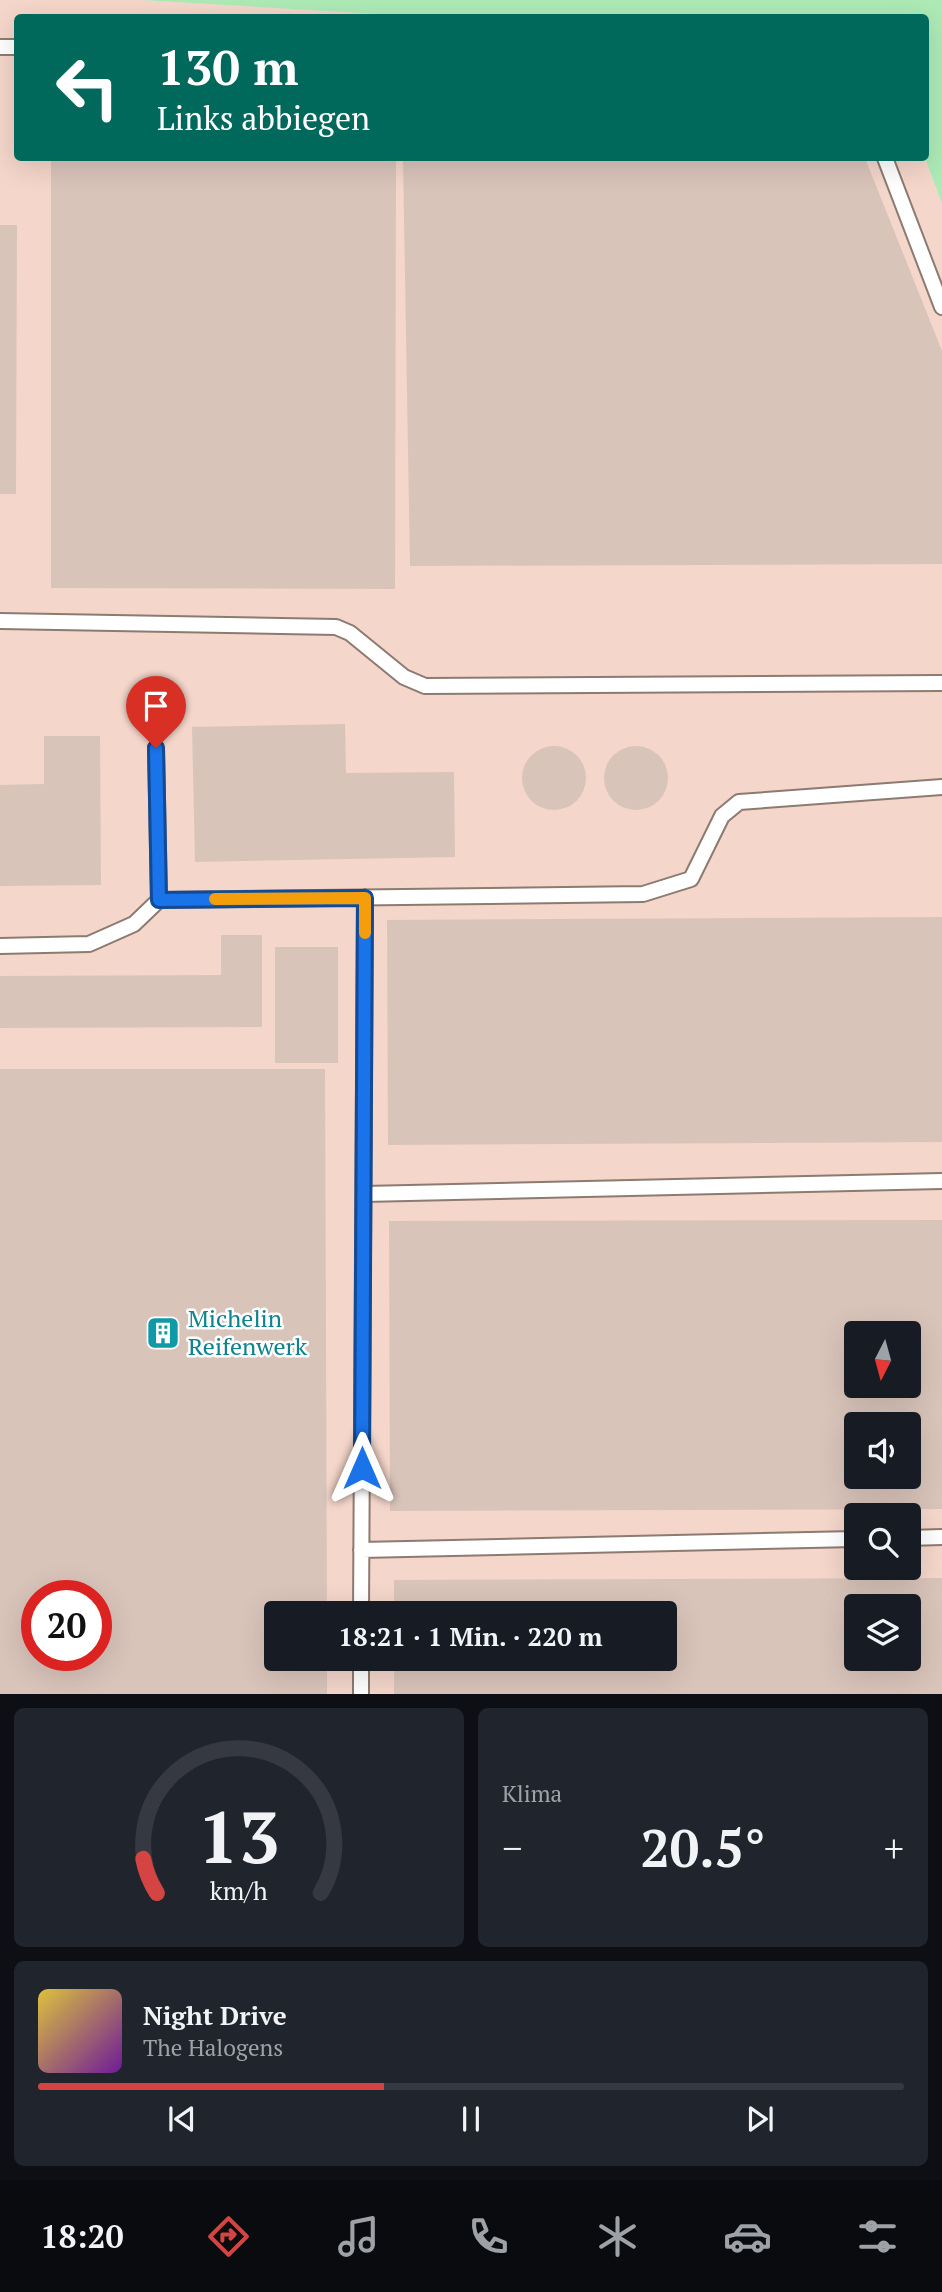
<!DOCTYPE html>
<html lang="de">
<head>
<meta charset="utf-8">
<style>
	body { margin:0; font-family:"PT Serif",serif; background:#20242c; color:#f1f3f6; height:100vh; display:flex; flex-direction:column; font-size:26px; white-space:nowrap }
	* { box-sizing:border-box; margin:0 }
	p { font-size:23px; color:#9ea1a6 }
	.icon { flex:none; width:38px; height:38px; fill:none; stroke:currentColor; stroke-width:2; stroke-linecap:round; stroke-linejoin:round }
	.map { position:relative; height:1694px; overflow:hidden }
	.sheet { display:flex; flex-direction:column; gap:14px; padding:14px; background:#0d0f14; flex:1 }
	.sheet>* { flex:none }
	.hud { position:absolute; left:14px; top:14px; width:915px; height:147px; border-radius:7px; box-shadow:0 7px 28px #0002; background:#00695c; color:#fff; overflow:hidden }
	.needle { width:46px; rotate:186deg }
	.buttons { position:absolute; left:844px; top:1321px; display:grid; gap:14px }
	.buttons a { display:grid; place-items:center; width:77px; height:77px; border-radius:7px; background:#171b24; box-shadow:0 7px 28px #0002; font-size:35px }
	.speed { position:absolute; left:21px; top:1580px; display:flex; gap:14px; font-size:35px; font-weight:700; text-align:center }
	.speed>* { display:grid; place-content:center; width:91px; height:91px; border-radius:50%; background:#171b24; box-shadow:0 7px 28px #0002; line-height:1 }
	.speed .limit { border:10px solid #d22; background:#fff; color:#111 }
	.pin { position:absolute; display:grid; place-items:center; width:60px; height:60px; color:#fff; margin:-72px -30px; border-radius:50% 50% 50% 0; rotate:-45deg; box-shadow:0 0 7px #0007 }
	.pin .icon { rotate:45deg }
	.me { position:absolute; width:77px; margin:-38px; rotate:0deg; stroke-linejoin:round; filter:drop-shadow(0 0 5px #0008) }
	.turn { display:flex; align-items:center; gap:24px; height:147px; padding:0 28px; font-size:32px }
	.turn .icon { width:91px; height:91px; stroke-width:2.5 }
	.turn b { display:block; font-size:49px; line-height:60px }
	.big { font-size:52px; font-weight:800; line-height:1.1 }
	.sheet .widget { flex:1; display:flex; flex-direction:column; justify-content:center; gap:10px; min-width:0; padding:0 24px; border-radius:10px; background:#20242c }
	.sheet .dial { align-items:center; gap:0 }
	.dial svg { height:182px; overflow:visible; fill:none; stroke:#363941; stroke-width:7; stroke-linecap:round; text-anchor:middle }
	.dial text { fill:#f1f3f6; stroke:none }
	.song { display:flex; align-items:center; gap:21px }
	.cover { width:84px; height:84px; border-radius:10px; background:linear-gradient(135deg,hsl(50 70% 55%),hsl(280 70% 35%)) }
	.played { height:7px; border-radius:4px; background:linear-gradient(90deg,#d34442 40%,#363941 40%) }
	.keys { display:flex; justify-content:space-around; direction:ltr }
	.heat { display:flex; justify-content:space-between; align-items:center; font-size:38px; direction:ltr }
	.sheet .tiles { flex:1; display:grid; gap:14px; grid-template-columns:1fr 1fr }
	.widget:last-child { grid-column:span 2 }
	.trip { position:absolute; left:264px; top:1601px; width:413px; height:70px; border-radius:7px; background:#171b24; box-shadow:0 7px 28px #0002; font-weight:800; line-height:70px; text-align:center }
	.tab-bar { display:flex; height:112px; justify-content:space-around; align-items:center; background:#090b0e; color:#9ea1a6 }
	.tab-bar .icon { width:49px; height:49px }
	.tab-bar .current { color:#d34442 }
	.tab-bar b { font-size:32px; color:#f1f3f6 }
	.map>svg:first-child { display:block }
	.built { fill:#f4d6ca; fill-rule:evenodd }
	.green { fill:#adeab6 }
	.building { fill:#d9c4ba; fill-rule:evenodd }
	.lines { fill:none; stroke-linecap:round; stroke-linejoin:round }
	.lane-casing { stroke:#8d7a71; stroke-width:18 }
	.lane { stroke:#fff; stroke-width:14 }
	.route-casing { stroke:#114b97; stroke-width:18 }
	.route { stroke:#1a73e8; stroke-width:12 }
	.slow { stroke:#f59e0b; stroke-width:12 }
	.labels { text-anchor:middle; stroke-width:5; stroke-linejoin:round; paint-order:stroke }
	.culture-label { font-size:24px; fill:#0d838f; stroke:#fff; text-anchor:start }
</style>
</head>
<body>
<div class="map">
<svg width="942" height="1694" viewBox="0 0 942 1694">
	<rect width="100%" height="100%" fill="#f8e3d9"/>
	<path class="built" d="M0 0H141L445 17 18 18V158H925L942 205V1693L0 1694ZM856 1334H908V1386H856ZM856 1424H908V1477H856ZM856 1516H908V1568H856ZM37 1596H96V1656H37ZM856 1606H908V1659H856ZM276 1614H665V1659H276Z"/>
	<path class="green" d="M141 0H942V204L925 158 926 18H445Z"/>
	<path class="building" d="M51 158H396L395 589 51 588Z
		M403 158H865L942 351V564L410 566Z
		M0 225H17L16 494H0Z
		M345 724 346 773 454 772 455 857 195 862 192 727Z
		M44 736H100L101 885 0 886V785L44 784Z
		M522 778a32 32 0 1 1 64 0a32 32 0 1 1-64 0Z
		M604 778a32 32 0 1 1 64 0a32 32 0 1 1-64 0Z
		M942 917V1142L388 1145 387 920Z
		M221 935H262V1027L0 1028V976L221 975Z
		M275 947H338V1063H275Z
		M0 1069H325L327 1614H276V1659H327V1694H0ZM37 1596H96V1656H37Z
		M942 1220V1509L390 1511 389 1221ZM856 1334H908V1386H856ZM856 1424H908V1477H856Z
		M942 1578V1694H394V1659H665V1614H394V1580ZM856 1606H908V1659H856Z"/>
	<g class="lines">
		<defs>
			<path id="lane" d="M0 47H18
				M885 158 942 307
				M0 621 336 627 350 633 404 677 425 686 942 683
				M159 900 643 894 691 879 722 816 739 802 942 787
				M0 946 89 944 134 924 159 900 156 748
				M364 1194 942 1181
				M908 1538 942 1537
				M361 1550 856 1539
				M361 1614 365 897
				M361 1659V1694"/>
		</defs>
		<use href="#lane" class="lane-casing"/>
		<use href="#lane" class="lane"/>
	</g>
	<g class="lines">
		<defs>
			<path id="route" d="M156 748 159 900 365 898 362 1468"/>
		</defs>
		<use href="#route" class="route-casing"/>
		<use href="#route" class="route"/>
		<path class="slow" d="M215 899 365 898V933"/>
	</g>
	<defs>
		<symbol id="building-square" viewBox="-11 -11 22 22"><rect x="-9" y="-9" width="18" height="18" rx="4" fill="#0f9aa8" stroke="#fff"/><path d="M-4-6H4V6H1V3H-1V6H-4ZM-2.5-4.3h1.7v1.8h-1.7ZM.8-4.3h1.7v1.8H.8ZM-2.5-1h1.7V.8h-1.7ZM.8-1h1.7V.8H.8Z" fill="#fff"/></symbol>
	</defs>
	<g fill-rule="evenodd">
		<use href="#building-square" x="144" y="1314" width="38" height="38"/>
	</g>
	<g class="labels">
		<g class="culture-label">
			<text x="188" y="1327">Michelin<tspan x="188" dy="28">Reifenwerk</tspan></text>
		</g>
	</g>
</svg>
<div class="buttons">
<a><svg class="needle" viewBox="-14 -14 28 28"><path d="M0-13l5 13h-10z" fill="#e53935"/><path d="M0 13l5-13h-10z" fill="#9ea1a6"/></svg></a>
<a><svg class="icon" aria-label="sound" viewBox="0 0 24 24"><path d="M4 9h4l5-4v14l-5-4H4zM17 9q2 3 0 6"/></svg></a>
<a><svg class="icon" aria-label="search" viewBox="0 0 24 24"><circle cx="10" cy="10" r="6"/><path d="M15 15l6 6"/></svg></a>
<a><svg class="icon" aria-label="layers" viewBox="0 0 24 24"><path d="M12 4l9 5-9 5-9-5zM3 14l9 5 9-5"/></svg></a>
</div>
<div class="speed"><div class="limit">20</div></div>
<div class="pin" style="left:156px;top:748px;background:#d93025"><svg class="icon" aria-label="arrive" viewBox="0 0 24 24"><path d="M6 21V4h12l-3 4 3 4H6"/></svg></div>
<svg class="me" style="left:362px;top:1468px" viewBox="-20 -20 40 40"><path d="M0-17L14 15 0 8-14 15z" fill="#1a73e8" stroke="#fff" stroke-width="4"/></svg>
<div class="trip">18:21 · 1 Min. · 220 m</div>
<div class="hud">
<div class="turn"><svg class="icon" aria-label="left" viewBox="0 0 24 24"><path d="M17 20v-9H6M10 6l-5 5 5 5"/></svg><div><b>130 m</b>Links abbiegen</div></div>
</div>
</div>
<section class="sheet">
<div class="tiles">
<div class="widget dial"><svg viewBox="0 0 100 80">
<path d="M14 69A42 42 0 1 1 86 69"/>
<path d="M14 69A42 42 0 0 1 8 54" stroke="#d34442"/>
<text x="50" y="56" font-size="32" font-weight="700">13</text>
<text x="50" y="72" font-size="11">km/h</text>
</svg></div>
<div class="widget"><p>Klima</p>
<div class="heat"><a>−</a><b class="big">20.5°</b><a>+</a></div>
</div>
<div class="widget">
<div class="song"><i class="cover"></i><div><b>Night Drive</b><p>The Halogens</p></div></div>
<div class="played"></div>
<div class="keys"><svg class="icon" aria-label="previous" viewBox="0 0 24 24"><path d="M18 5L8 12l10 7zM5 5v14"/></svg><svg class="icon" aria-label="pause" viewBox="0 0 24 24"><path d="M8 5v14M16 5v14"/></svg><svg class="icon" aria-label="next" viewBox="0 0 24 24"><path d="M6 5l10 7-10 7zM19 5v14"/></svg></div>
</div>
</div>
</section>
<nav class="tab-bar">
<b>18:20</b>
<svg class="icon current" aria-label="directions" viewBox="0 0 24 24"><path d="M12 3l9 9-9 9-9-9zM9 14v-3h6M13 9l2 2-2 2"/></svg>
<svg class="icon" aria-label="music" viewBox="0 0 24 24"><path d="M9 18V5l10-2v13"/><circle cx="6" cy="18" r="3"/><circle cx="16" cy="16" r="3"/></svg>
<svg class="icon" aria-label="phone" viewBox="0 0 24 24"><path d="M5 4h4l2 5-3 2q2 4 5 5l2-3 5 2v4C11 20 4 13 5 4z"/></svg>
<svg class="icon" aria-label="climate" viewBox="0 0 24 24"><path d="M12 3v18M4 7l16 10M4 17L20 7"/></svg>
<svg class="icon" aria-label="car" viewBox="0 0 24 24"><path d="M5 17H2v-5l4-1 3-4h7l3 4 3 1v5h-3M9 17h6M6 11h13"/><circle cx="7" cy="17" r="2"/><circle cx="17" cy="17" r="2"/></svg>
<svg class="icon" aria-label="filters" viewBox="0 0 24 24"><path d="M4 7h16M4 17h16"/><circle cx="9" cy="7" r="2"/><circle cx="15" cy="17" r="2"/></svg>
</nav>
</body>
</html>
